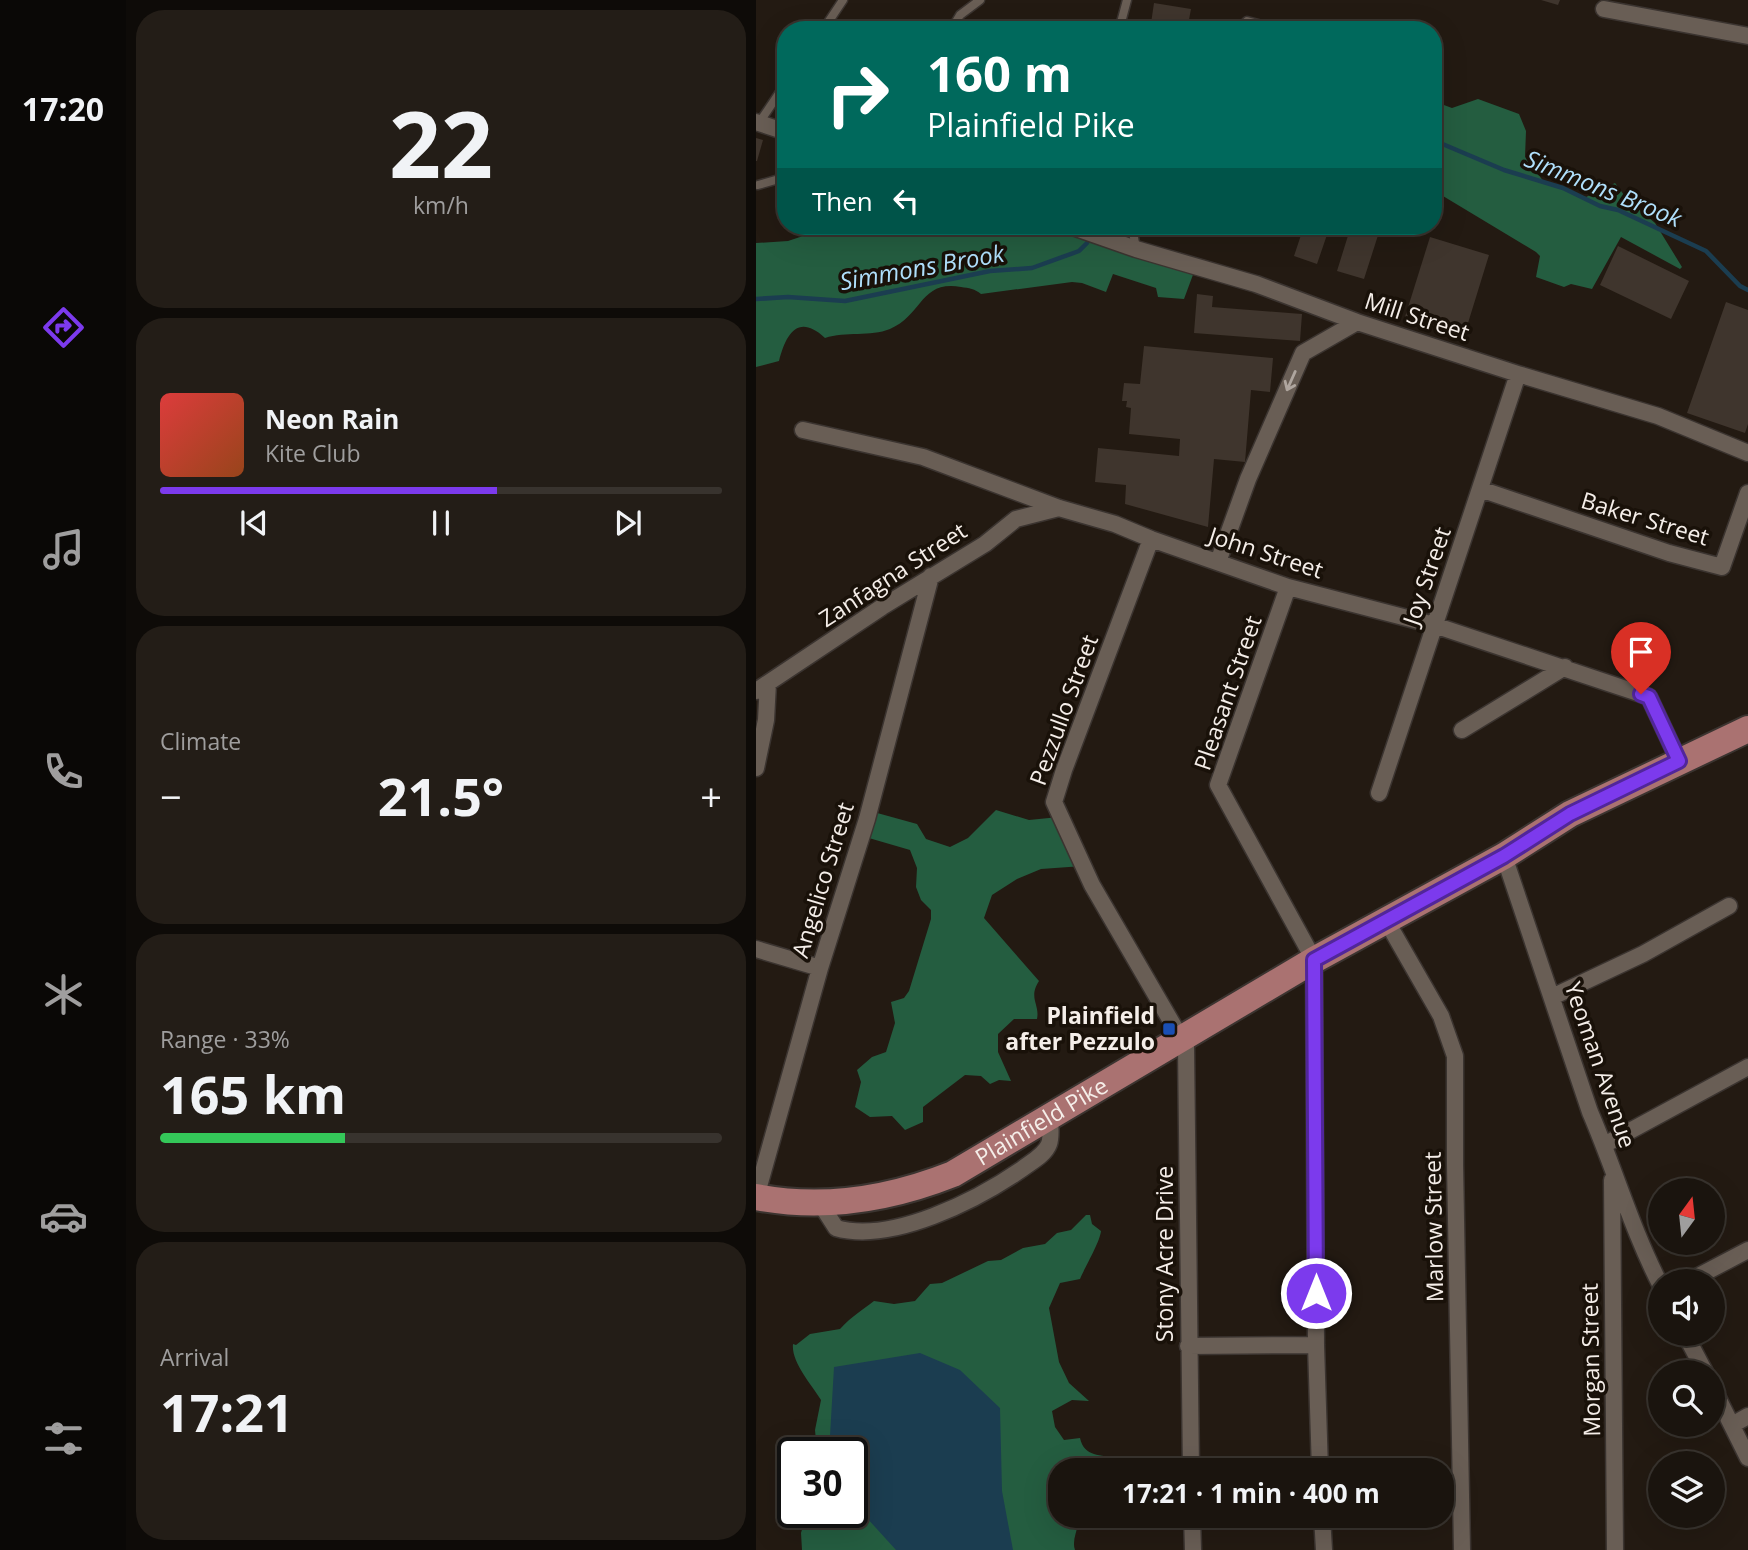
<!DOCTYPE html>
<html lang="en">
<head>
<meta charset="utf-8">
<style>
	body { margin:0; font-family:"Open Sans",sans-serif; background:#231d17; color:#f1f3f6; height:100vh; display:flex; flex-direction:column; font-size:26px; white-space:nowrap }
	* { box-sizing:border-box; margin:0 }
	p { font-size:23px; color:#9f9e9e }
	.icon { flex:none; width:38px; height:38px; fill:none; stroke:currentColor; stroke-width:2; stroke-linecap:round; stroke-linejoin:round }
	.map { position:relative; flex:1; overflow:hidden }
	.side { display:flex; flex-direction:column; gap:10px; padding:10px; background:#0e0b08; width:630px }
	.side>* { flex:none }
	.hud { position:absolute; left:21px; top:21px; width:665px; height:214px; border-radius:28px; box-shadow:0 7px 28px #0002,0 0 0 2px #38332e; background:#00695c; color:#fff; overflow:hidden }
	.needle { width:46px; rotate:15deg }
	.tools { position:absolute; left:892px; top:1178px; display:grid; gap:14px }
	.tools a { display:grid; place-items:center; width:77px; height:77px; border-radius:50%; background:#1a140e; box-shadow:0 7px 28px #0002,0 0 0 2px #38332e; font-size:35px }
	.speed { position:absolute; left:21px; top:1437px; display:flex; gap:14px; font-size:35px; font-weight:700; text-align:center }
	.speed>* { display:grid; place-content:center; width:91px; height:91px; border-radius:50%; background:#1a140e; box-shadow:0 7px 28px #0002,0 0 0 2px #38332e; line-height:1 }
	.speed .limit { border:4px solid #111; border-radius:10px; background:#fff; color:#111 }
	.pin { position:absolute; display:grid; place-items:center; width:60px; height:60px; color:#fff; margin:-72px -30px; border-radius:50% 50% 50% 0; rotate:-45deg; box-shadow:0 0 7px #0007 }
	.pin .icon { rotate:45deg }
	.me { position:absolute; width:77px; margin:-38px; rotate:0deg; stroke-linejoin:round; filter:drop-shadow(0 0 5px #0008) }
	.turn { display:flex; align-items:center; gap:24px; height:147px; padding:0 35px; font-size:32px }
	.turn .icon { width:91px; height:91px; stroke-width:2.5 }
	.turn b { display:block; font-size:49px; line-height:60px }
	.then { display:flex; align-items:center; height:66px; padding:0 35px; background:#0003; gap:14px; font-size:26px }
	.big { font-size:52px; font-weight:700; line-height:1.1 }
	.side .card { flex:1; display:flex; flex-direction:column; justify-content:center; gap:10px; min-width:0; padding:0 24px; border-radius:28px; background:#231d17 }
	.side .dial { align-items:center; gap:0 }
	.dial b { font-size:91px; line-height:1 }
	.song { display:flex; align-items:center; gap:21px }
	.cover { width:84px; height:84px; border-radius:10px; background:linear-gradient(135deg,hsl(0 70% 55%),hsl(20 70% 35%)) }
	.played { height:7px; border-radius:4px; background:linear-gradient(90deg,#7c3aed 60%,#38332e 60%) }
	.keys { display:flex; justify-content:space-around; direction:ltr }
	.heat { display:flex; justify-content:space-between; align-items:center; font-size:38px; direction:ltr }
	.charge { height:10px; border-radius:5px; background:linear-gradient(90deg,#34c759 33%,#38332e 0) }
	.trip { position:absolute; left:292px; top:1458px; width:406px; height:70px; border-radius:28px; background:#1a140e; box-shadow:0 7px 28px #0002,0 0 0 2px #38332e; font-weight:700; line-height:70px; text-align:center }
	main { display:flex; flex:1; min-height:0 }
	.dock { display:flex; flex-direction:column; width:126px; justify-content:space-around; align-items:center; background:#0a0806; color:#9f9e9e }
	.dock .icon { width:49px; height:49px }
	.dock .current { color:#7c3aed }
	.dock b { font-size:32px; color:#f1f3f6 }
	.map>svg:first-child { display:block }
	.forest { fill:#245d40 }
	.water { fill:#1b3d50 }
	.lines { fill:none; stroke-linecap:round; stroke-linejoin:round }
	.stream { stroke:#1b3d50; stroke-width:4.5 }
	.building { fill:#3f352d }
	.lane-casing { stroke:#3b3430; stroke-width:11 }
	.street-casing { stroke:#3b3430; stroke-width:19 }
	.primary-casing { stroke:#3b3430; stroke-width:30 }
	.lane { stroke:#695e55; stroke-width:8 }
	.street { stroke:#695e55; stroke-width:16 }
	.primary { stroke:#aa7271; stroke-width:26 }
	.oneway { stroke:#afa69f }
	.route-casing { stroke:#51269a; stroke-width:18 }
	.route { stroke:#7c3aed; stroke-width:12 }
	.transit-dot { fill:#1a4fb4; stroke:#191109; stroke-width:2.5 }
	.labels { text-anchor:middle; stroke-width:7; stroke-linejoin:round; paint-order:stroke }
	.street-label { font-size:23px; fill:#f5eee9; stroke:#191109 }
	.poi-label { font-size:23px; font-weight:bold; fill:#f5eee9; stroke:#191109; text-anchor:end }
	.water-label { font-size:24px; font-style:italic; fill:#afdffb; stroke:#191109 }
</style>
</head>
<body>
<main>
<nav class="dock">
<b>17:20</b>
<svg class="icon current" aria-label="directions" viewBox="0 0 24 24"><path d="M12 3l9 9-9 9-9-9zM9 14v-3h6M13 9l2 2-2 2"/></svg>
<svg class="icon" aria-label="music" viewBox="0 0 24 24"><path d="M9 18V5l10-2v13"/><circle cx="6" cy="18" r="3"/><circle cx="16" cy="16" r="3"/></svg>
<svg class="icon" aria-label="phone" viewBox="0 0 24 24"><path d="M5 4h4l2 5-3 2q2 4 5 5l2-3 5 2v4C11 20 4 13 5 4z"/></svg>
<svg class="icon" aria-label="climate" viewBox="0 0 24 24"><path d="M12 3v18M4 7l16 10M4 17L20 7"/></svg>
<svg class="icon" aria-label="car" viewBox="0 0 24 24"><path d="M5 17H2v-5l4-1 3-4h7l3 4 3 1v5h-3M9 17h6M6 11h13"/><circle cx="7" cy="17" r="2"/><circle cx="17" cy="17" r="2"/></svg>
<svg class="icon" aria-label="filters" viewBox="0 0 24 24"><path d="M4 7h16M4 17h16"/><circle cx="9" cy="7" r="2"/><circle cx="15" cy="17" r="2"/></svg>
</nav>
<section class="side">
<div class="card dial"><b>22</b><p>km/h</p></div>
<div class="card">
<div class="song"><i class="cover"></i><div><b>Neon Rain</b><p>Kite Club</p></div></div>
<div class="played"></div>
<div class="keys"><svg class="icon" aria-label="previous" viewBox="0 0 24 24"><path d="M18 5L8 12l10 7zM5 5v14"/></svg><svg class="icon" aria-label="pause" viewBox="0 0 24 24"><path d="M8 5v14M16 5v14"/></svg><svg class="icon" aria-label="next" viewBox="0 0 24 24"><path d="M6 5l10 7-10 7zM19 5v14"/></svg></div>
</div>
<div class="card"><p>Climate</p>
<div class="heat"><a>−</a><b class="big">21.5°</b><a>+</a></div>
</div>
<div class="card"><p>Range · 33%</p><b class="big">165 km</b><div class="charge"></div></div>
<div class="card"><p>Arrival</p><b class="big">17:21</b></div>
</section>
<div class="map">
<svg width="992" height="1550" viewBox="0 0 992 1550">
	<rect width="100%" height="100%" fill="#231a12"/>
	<path class="forest" d="M722 99 763 114 770 131 769 157 788 182 830 197 859 183 871 199 899 223 926 267 924 269 865 237 836 289 815 284 808 287 780 277 784 256 780 252 677 190V101L696 108Z
		M94 226H317L438 272 428 299 402 297 400 288 357 274 350 292 326 283 316 282 225 294C219 289 213 288 205 287 164 280 167 315 134 329 114 337 90 331 69 338 42 313 30 334 23 361L0 367V243L32 241 65 230 71 231Z
		M240 810 273 820 303 817 327 866 285 869 261 879 236 895 228 918 283 981C272 998 284 1004 281 1019H258L242 1034V1052L255 1081 243 1080 234 1084 225 1076 209 1075 167 1107V1122L149 1130 136 1116 114 1117 99 1107 105 1082 101 1070 116 1057 130 1052 139 1023 135 1002 148 998 153 991 175 919V910L165 900 160 887 161 868 154 850 106 836 114 811 161 824 170 839 194 847 212 838Z
		M330 1215H334L336 1224 345 1231C344 1242 329 1267 324 1279L304 1283 293 1308 303 1362 313 1383 333 1401 316 1400 296 1411 299 1427 308 1440 324 1438C328 1457 345 1455 361 1458V1470H304V1516H322C324 1527 315 1539 319 1550H46L45 1533 51 1512H96V1452H61L59 1430 65 1400C55 1384 35 1362 37 1344L40 1345 54 1334 84 1329C97 1315 104 1312 118 1301L138 1304 159 1301 174 1284 186 1283 232 1261 245 1260 267 1248 289 1244 301 1233 315 1230Z"/>
	<path class="water" d="M164 1353 204 1370 244 1408 246 1491 257 1550H140L110 1517 96 1486V1452H81L74 1436 78 1367Z"/>
	<g class="lines">
		<path class="stream" d="M677 140 748 170 807 188 844 206 862 210 950 251 984 286 992 290
			M0 299 32 297 89 301 234 271 276 268 323 251 331 243"/>
	</g>
	<path class="building" d="M785 0H804L802 5Z
		M398 3 435 9 431 30H394Z
		M0 138 7 140 1 161H0Z
		M548 226H574L561 264 538 256Z
		M595 226H625L608 279 581 271Z
		M674 237 733 255 708 336 649 317Z
		M862 246 933 281 915 319 844 285Z
		M441 294 457 296 456 307 546 314 544 341 438 333Z
		M970 302 992 310V424L989 433 931 413Z
		M388 346 517 358 514 392 495 390 489 462 458 459 452 527 369 504 370 485 339 482 342 448 423 456 424 439 373 434 375 408 370 407 371 401H366L368 383 384 384Z"/>
	<g class="lines">
		<defs>
			<path id="lane" d="M67 30 87 0
				M195 30 204 15 224 0
				M363 30 371 0
				M482 30 491 21 525 30
				M3 123 30 83
				M2 185 30 177
				M376 226 380 249"/>
			<path id="street" d="M848 9 992 36
				M0 122 30 132
				M314 226 380 249 500 284 601 322 762 374 902 416 992 453
				M47 430 167 457 303 508 359 524 395 539 532 587 678 625 885 694 893 697 923 761
				M724 489 913 553 966 567 992 493
				M395 539 308 770 298 802 336 885 430 1047 435 1470
				M462 562 492 479 547 353 601 322
				M532 587 462 785 558 960 560 1345 564 1470
				M0 691 126 607 229 544 260 519 303 508
				M706 730 809 667
				M0 768 10 720 12 683
				M623 793 762 374
				M748 856 834 1112C859 1170 876 1230 905 1286
				M630 920 685 1016 699 1056V1164L706 1550
				M0 949 64 968
				M796 997 887 954 973 906
				M848 1145 992 1067
				M856 1180 859 1550
				M0 1197 64 968 111 819 175 576
				M64 1203 80 1228C136 1244 221 1200 266 1169 275 1162 289 1155 293 1144 296 1136 294 1125 294 1117
				M933 1281 992 1250
				M929 1334 949 1372
				M432 1346 560 1345
				M957 1388 992 1458
				M976 1425 992 1416
				M436 1516 437 1550
				M566 1516 568 1550"/>
			<g id="primary">
				<path id="s1" d="M0 1197C67 1210 134 1199 197 1174L558 960 748 856 814 814 992 729"/>
			</g>
		</defs>
		<use href="#lane" class="lane-casing"/>
		<use href="#street" class="street-casing"/>
		<use href="#primary" class="primary-casing"/>
		<use href="#lane" class="lane"/>
		<use href="#street" class="street"/>
		<use href="#primary" class="primary"/>
	</g>
	<defs><path id="oneway-shaft" d="M-6 0H5M1.5-3L5.5 0L1.5 3" fill="none" stroke-width="1.6" stroke-linecap="round" stroke-linejoin="round" transform="scale(1.75)"/></defs>
	<use class="oneway" href="#oneway-shaft" transform="translate(535 381) rotate(114)"/>
	<g class="lines">
		<defs>
			<path id="route" d="M560 1293 558 960 748 856 814 814 923 761 893 697 885 694"/>
		</defs>
		<use href="#route" class="route-casing"/>
		<use href="#route" class="route"/>
	</g>
	<rect class="transit-dot" x="406" y="1022" width="14" height="14" rx="3.5"/>
	<g class="labels">
		<g class="street-label">
			<text transform="translate(661 317) rotate(18)" y="8">Mill Street</text>
			<text transform="translate(889 519) rotate(17)" y="8">Baker Street</text>
			<text transform="translate(510 553) rotate(18)" y="8">John Street</text>
			<text transform="translate(137 575) rotate(-33)" y="8">Zanfagna Street</text>
			<text transform="translate(671 576) rotate(-71)" y="8">Joy Street</text>
			<text transform="translate(472 693) rotate(-71)" y="8">Pleasant Street</text>
			<text transform="translate(308 710) rotate(-70)" y="8">Pezzullo Street</text>
			<text transform="translate(67 880) rotate(-73)" y="8">Angelico Street</text>
			<text transform="translate(844 1065) rotate(71)" y="8">Yeoman Avenue</text>
			<text dy="8" stroke="none"><textPath href="#s1" startOffset="304">Plainfield Pike</textPath></text>
			<text transform="translate(678 1227) rotate(-91)" y="8">Marlow Street</text>
			<text transform="translate(409 1254) rotate(-90)" y="8">Stony Acre Drive</text>
			<text transform="translate(835 1360) rotate(-91)" y="8">Morgan Street</text>
		</g>
		<g class="poi-label">
			<text x="399" y="1024">Plainfield<tspan x="399" dy="26">after Pezzulo</tspan></text>
		</g>
		<g class="water-label">
			<text transform="translate(847 189) rotate(22)" y="8">Simmons Brook</text>
			<text transform="translate(166 268) rotate(-10)" y="8">Simmons Brook</text>
		</g>
	</g>
</svg>
<div class="tools">
<a><svg class="needle" viewBox="-14 -14 28 28"><path d="M0-13l5 13h-10z" fill="#e53935"/><path d="M0 13l5-13h-10z" fill="#9f9e9e"/></svg></a>
<a><svg class="icon" aria-label="sound" viewBox="0 0 24 24"><path d="M4 9h4l5-4v14l-5-4H4zM17 9q2 3 0 6"/></svg></a>
<a><svg class="icon" aria-label="search" viewBox="0 0 24 24"><circle cx="10" cy="10" r="6"/><path d="M15 15l6 6"/></svg></a>
<a><svg class="icon" aria-label="layers" viewBox="0 0 24 24"><path d="M12 4l9 5-9 5-9-5zM3 14l9 5 9-5"/></svg></a>
</div>
<div class="speed"><div class="limit">30</div></div>
<div class="pin" style="left:885px;top:694px;background:#d93025"><svg class="icon" aria-label="arrive" viewBox="0 0 24 24"><path d="M6 21V4h12l-3 4 3 4H6"/></svg></div>
<svg class="me" style="left:560px;top:1293px" viewBox="-20 -20 40 40"><circle r="17" fill="#7c3aed" stroke="#fff" stroke-width="3"/><path d="M0-11L8 9 0 5-8 9z" fill="#fff"/></svg>
<div class="trip">17:21 · 1 min · 400 m</div>
<div class="hud">
<div class="turn"><svg class="icon" aria-label="right" viewBox="0 0 24 24"><path d="M7 20v-9h11M14 6l5 5-5 5"/></svg><div><b>160 m</b>Plainfield Pike</div></div>
<div class="then">Then<svg class="icon" aria-label="left" viewBox="0 0 24 24"><path d="M17 20v-9H6M10 6l-5 5 5 5"/></svg></div>
</div>
</div>
</main>
</body>
</html>
